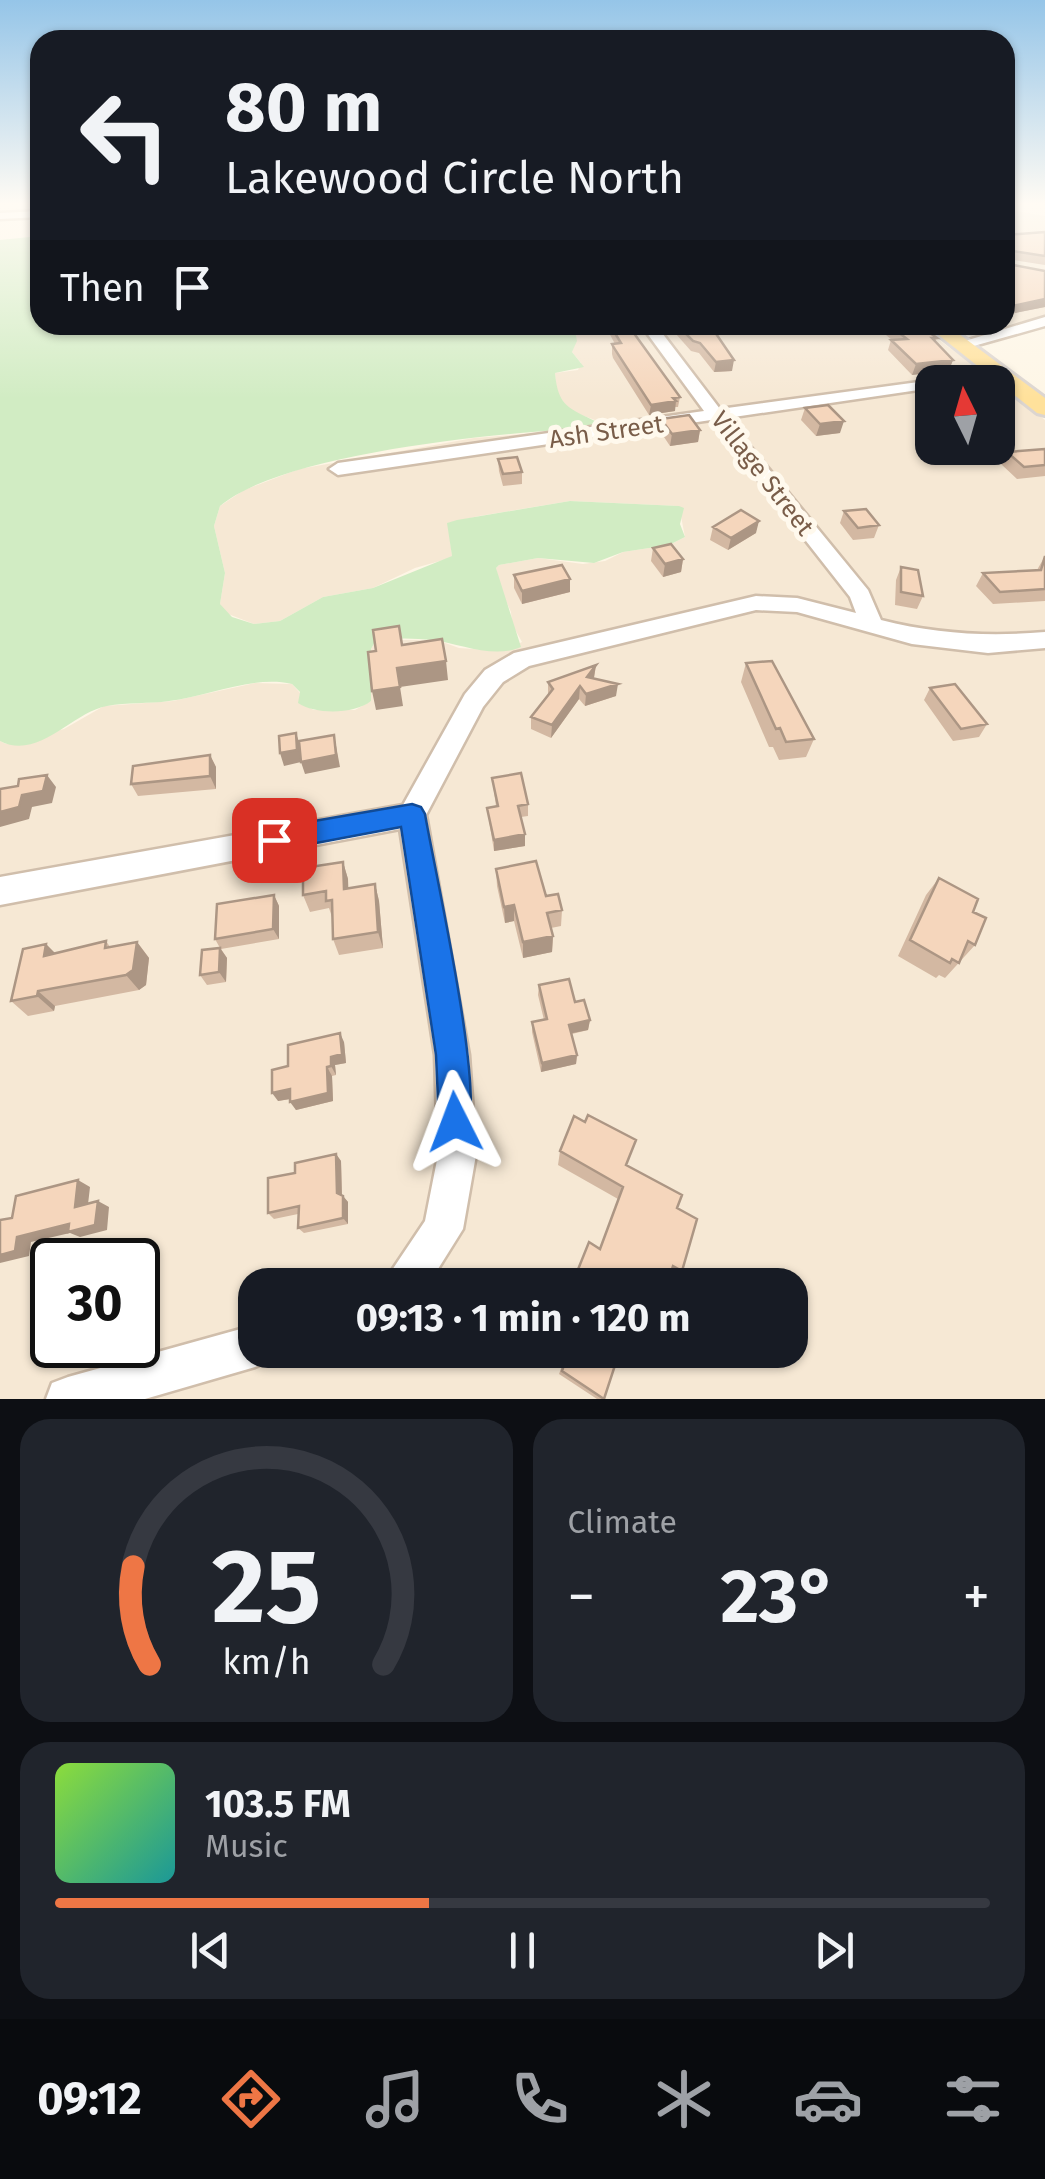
<!DOCTYPE html>
<html lang="en">
<head>
<meta charset="utf-8">
<style>
	body { margin:0; font-family:"Fira Sans",sans-serif; background:#20242c; color:#f1f3f6; height:100vh; display:flex; flex-direction:column; font-size:38px; white-space:nowrap }
	* { box-sizing:border-box; margin:0 }
	p { font-size:32px; color:#9ea1a6 }
	.icon { flex:none; width:55px; height:55px; fill:none; stroke:currentColor; stroke-width:2; stroke-linecap:round; stroke-linejoin:round }
	.map { position:relative; height:1399px; overflow:hidden }
	.side { display:flex; flex-direction:column; gap:20px; padding:20px; background:#0d0f14; flex:1 }
	.side>* { flex:none }
	.guide { position:absolute; left:30px; top:30px; width:985px; height:305px; border-radius:30px; box-shadow:0 2px 8px #0004; background:#171b24; color:#f1f3f6; overflow:hidden }
	.needle { width:65px; rotate:355deg }
	.tools { position:absolute; left:915px; top:365px; display:grid; gap:20px }
	.tools a { display:grid; place-items:center; width:100px; height:100px; border-radius:20px; background:#171b24; box-shadow:0 2px 8px #0004; font-size:50px }
	.speed { position:absolute; left:30px; top:1238px; display:flex; gap:20px; font-size:50px; font-weight:700; text-align:center }
	.speed>* { display:grid; place-content:center; width:130px; height:130px; border-radius:50%; background:#171b24; box-shadow:0 2px 8px #0004; line-height:1 }
	.speed .limit { border:5px solid #111; border-radius:15px; background:#fff; color:#111 }
	.pin { position:absolute; display:grid; place-items:center; width:85px; height:85px; color:#fff; margin:-42px; border-radius:20px; box-shadow:0 5px 15px #0006 }
	.me { position:absolute; width:110px; margin:-55px; rotate:357deg; stroke-linejoin:round; filter:drop-shadow(0 0 8px #0008) }
	.turn { display:flex; align-items:center; gap:35px; height:210px; padding:0 30px; font-size:45px }
	.turn .icon { width:130px; height:130px; stroke-width:2.5 }
	.turn b { display:block; font-size:70px; line-height:85px }
	.then { display:flex; align-items:center; height:95px; padding:0 30px; background:#0003; gap:20px; font-size:38px }
	.big { font-size:75px; font-weight:700; line-height:1.1 }
	.side .card { flex:1; display:flex; flex-direction:column; justify-content:center; gap:15px; min-width:0; padding:0 35px; border-radius:30px; background:#20242c }
	.side .dial { align-items:center; gap:0 }
	.dial svg { height:260px; overflow:visible; fill:none; stroke:#363941; stroke-width:7; stroke-linecap:round; text-anchor:middle }
	.dial text { fill:#f1f3f6; stroke:none }
	.song { display:flex; align-items:center; gap:30px }
	.cover { width:120px; height:120px; border-radius:15px; background:linear-gradient(135deg,hsl(90 70% 55%),hsl(180 70% 35%)) }
	.played { height:10px; border-radius:5px; background:linear-gradient(90deg,#ee7645 40%,#363941 40%) }
	.keys { display:flex; justify-content:space-around; direction:ltr }
	.heat { display:flex; justify-content:space-between; align-items:center; font-size:55px; direction:ltr }
	.side .tiles { flex:1; display:grid; gap:20px; grid-template-columns:1fr 1fr }
	.card:last-child { grid-column:span 2 }
	.trip { position:absolute; left:238px; top:1268px; width:570px; height:100px; border-radius:30px; background:#171b24; box-shadow:0 2px 8px #0004; font-weight:700; line-height:100px; text-align:center }
	.menu { display:flex; height:160px; justify-content:space-around; align-items:center; background:#090b0e; color:#9ea1a6 }
	.menu .icon { width:70px; height:70px }
	.menu .selected { color:#ee7645 }
	.menu b { font-size:45px; color:#f1f3f6 }
	.map>svg:first-child { display:block }
	.residential { fill:#f6e8d4; fill-rule:evenodd }
	.green { fill:#d1ecc3 }
	.lines { fill:none; stroke-linecap:round; stroke-linejoin:round }
	.minor-casing { stroke:#d0beab; stroke-width:5 }
	.major-casing { stroke:#dcd5d0; stroke-width:6 }
	.minor { fill:#fff; fill-rule:evenodd }
	.major { fill:#ffe19b; fill-rule:evenodd }
	.wall { fill:#d3b8a2 }
	.shaded-wall { fill:#ac9684 }
	.building { fill:#f5d6bc; stroke:#ac9684; stroke-width:2.5 }
	.route { fill:#1a73e8; stroke:#114b97; stroke-width:2.5 }
	.labels { text-anchor:middle; stroke-width:10; stroke-linejoin:round; paint-order:stroke }
	.far-street-label { font-size:25px; fill:#795d49; stroke:#fff9ed }
</style>
</head>
<body>
<div class="map">
<svg width="1045" height="1399" viewBox="0 0 1045 1399">
	<rect width="100%" height="100%" fill="#fef6e6"/>
	<path class="residential" d="M1005 209 1045 216V315L972 336 960 333 947 325H1005Z
		M574 325H918L997 382H932V448H998V383L1045 420V1399H0V741L6 744 64 729 104 706 173 701 255 683 292 684 300 693 299 703 314 710H355L371 701V649L376 640H437L459 648 503 651 522 642 512 624 511 612 500 588 496 568 499 565 538 558 583 564 605 561 623 552 669 545 685 537 679 506 570 501 479 516 448 523 452 556 447 559 415 568 373 588 323 597 280 621 254 624 223 612 220 604 225 573 214 526 220 506 244 490 299 469 474 438 589 429 595 420 570 411 556 391 555 373 578 370 581 363 572 352 576 333ZM52 1260H138V1345H52ZM255 1285H790V1350H255Z"/>
	<path class="green" d="M40 236V325H574L577 341 572 352 584 367 555 373C558 407 569 408 597 422L593 428C506 432 284 452 220 506L214 526 225 573 220 604 232 617 254 624 280 621 323 597 373 588 452 556 447 523 457 520 570 501 679 506 684 508 680 524 685 537 669 545 623 552 594 563 538 558 499 565 496 568 521 647C494 659 460 644 433 640 414 638 395 638 376 640L371 649V701C355 714 316 715 298 703L300 692 292 684C252 675 208 697 169 701 149 704 127 702 107 706 72 712 39 761 0 741V240Z"/>
	<g class="lines">
		<defs>
			<path id="minor" d="M40 211V217L0 219V213Z
				M1045 317V326L963 349 955 344Z
				M641 325H656L720 409 1007 370 1009 373 1001 378 932 382V388L727 418 868 590 881 620C936 634 989 637 1045 632V648L988 653 912 644 797 612 756 610 529 666 503 682 483 707 426 815 469 1055 476 1155 463 1229 428 1285H382L425 1221 438 1155 435 1055 400 829 0 905V877L403 805 465 694 485 670 514 653 756 596 797 598 856 613 850 597 711 420 338 475 329 469 338 463 704 411Z
				M255 1325V1350H275L270 1361 255 1367 145 1399H46L52 1383 68 1377Z"/>
			<path id="major" d="M926 325H947L1045 398V415L1037 413Z"/>
		</defs>
		<use href="#minor" class="minor-casing"/>
		<use href="#major" class="major-casing"/>
		<use href="#minor" class="minor"/>
		<use href="#major" class="major"/>
	</g>
	<path class="wall" d="M1045 232V265L1007 259 1008 264 1045 307 1005 315V235Z
		M608 325H628L680 397 678 407H675V411L649 415 613 358 612 354V344H615L608 331Z
		M668 325H773L772 329 716 335 732 371 714 372 699 353 691 351Z
		M874 325H919L937 338 935 342 953 360 949 370 912 375 888 350 891 340H892Z
		M805 408 840 433 816 436 801 420Z
		M661 419 700 430 698 442 670 446 660 431Z
		M1045 449V476L1017 479 1001 464 1007 452Z
		M498 459 522 472V484L503 486 499 471Z
		M844 511 879 525 874 538 853 540 840 523Z
		M713 527 756 533 728 550 710 540Z
		M653 548 683 559 681 572 663 577 651 561Z
		M1045 556V601L993 604 976 586 983 573 1037 570Z
		M901 567 923 596 917 609 895 605 896 580Z
		M514 575 570 579V592L522 604 514 588Z
		M746 663 814 739 806 757 779 760 773 747H769L741 682Z
		M596 665 594 678 616 696 585 706 579 699 551 738 531 729V717L548 695V682Z
		M930 688 987 724 979 737 953 741 924 700Z
		M210 755 216 767V789L138 796 131 784Z
		M492 778 528 804V816L521 817 525 846 494 851 487 808 496 806Z
		M343 862 348 879V888L375 884 379 901 383 948 339 955 333 939 332 917 329 908 310 912 303 895Z
		M496 869 546 896 562 910 561 926 551 928 553 936 552 952 523 958 514 921 505 923 497 886Z
		M939 878 973 912 975 945 945 978 939 975 936 978 898 956 926 895Z
		M274 895 279 906V939L221 949 227 958 226 982 207 985 200 975 220 948 215 939Z
		M106 941 110 947 137 942 149 958 146 985 139 990 55 1006 54 1011 28 1016 11 1001 46 944 55 954Z
		M539 985 575 1002 590 1020 588 1030 572 1034 577 1055 576 1064 541 1072 532 1032V1022L544 1020 538 995Z
		M344 1042 346 1063 335 1065 336 1075 332 1076 333 1101 296 1110 290 1099 278 1101 288 1066Z
		M560 1151 626 1165 677 1208 682 1271 673 1280 670 1278 667 1285H582L574 1281 589 1242 600 1249 618 1199 558 1165Z
		M336 1154 341 1161 342 1195 348 1202V1224L304 1233 298 1228V1214L274 1219 268 1213 295 1173Z
		M568 1350H620L604 1399H597L559 1374Z"/>
	<path class="shaded-wall" d="M1045 299V307L1005 315 1008 307Z
		M734 360 732 371 714 372 716 362Z
		M953 360 949 370 912 375 916 364Z
		M676 401 675 411 649 415 651 405Z
		M844 421 840 433 816 436 820 424Z
		M700 430 698 442 670 446 672 434Z
		M759 521 756 533 728 550 731 538Z
		M683 559 681 572 663 577 665 564Z
		M570 579V592L522 604V591Z
		M446 661 448 680 400 687 403 706 376 710 372 691 397 668Z
		M596 665 594 677 586 689 587 677Z
		M618 684 616 696 585 706 586 694Z
		M580 686 579 699 551 738 552 725Z
		M296 733 300 745 334 735 340 767 305 774 301 762 284 766 280 753Z
		M210 755 216 767V789L210 776Z
		M47 775 56 787 52 803 32 807 29 819 0 827V812Z
		M525 834V846L494 851V840Z
		M343 862 348 879 349 906 344 889Z
		M375 884 379 901 383 948 378 932Z
		M274 895 279 906V939L273 929Z
		M514 905V921L505 923 504 907Z
		M553 936 552 952 523 958V942Z
		M137 942 149 958 146 985 139 990 126 975Z
		M46 944 62 960 44 956Z
		M220 948 227 958 226 982 219 972Z
		M38 991 55 1006 54 1011 37 996Z
		M590 1020 588 1030 568 1034 569 1025Z
		M340 1033 344 1042 346 1063 335 1065 336 1075 331 1066V1057Z
		M577 1055 576 1064 541 1072 542 1063Z
		M327 1067 332 1076 333 1101 296 1110 290 1102Z
		M290 1089 296 1098 278 1101 272 1093Z
		M336 1154 341 1161 342 1200 337 1193Z
		M78 1180 90 1187 87 1213 75 1207Z
		M343 1196 348 1202V1224L343 1218Z
		M98 1201 109 1207 107 1230 80 1237 70 1233 31 1242 29 1256 0 1263V1255L17 1237Z"/>
	<path class="building" d="M1045 232V256L1006 250 1008 264 1045 271V299L1008 307 1005 304V235Z
		M610 325H628L680 397 673 398 676 401 651 405 614 348 612 344 621 343Z
		M677 325H713H710L734 360 716 362 700 343 693 341Z
		M889 325H919L937 338H932L953 360 916 364 891 340 907 339Z
		M828 405 844 421 820 424 805 408Z
		M689 415 700 430 672 434 661 419Z
		M1045 449V465L1024 467 1007 452Z
		M517 457 522 472 503 474 498 459Z
		M866 509 879 525 858 528 844 511Z
		M741 510 759 521 731 538 713 527Z
		M671 544 683 559 665 564 653 548Z
		M1045 556V589L1000 592 983 573 1041 570Z
		M562 565 570 579 522 591 514 575Z
		M901 567 918 570 923 596 901 592Z
		M399 626 402 645 442 639 446 661 397 668 400 687 372 691 368 652 376 651 373 630Z
		M772 661 814 739 786 742 780 728 776 729 746 663Z
		M596 665 587 677 618 684 586 694 580 686 552 725 531 717 553 689 548 682Z
		M955 684 987 724 961 729 930 688Z
		M296 733 297 750 280 753 279 736Z
		M334 735 336 755 301 762 299 741Z
		M210 755V776L131 784 133 766Z
		M521 773 528 804 518 806 525 834 494 840 487 808 498 806 492 778Z
		M47 775 43 791 22 795 19 807 0 812V789L18 786 19 779Z
		M536 861 546 896 558 894 562 910 547 913 553 936 523 942 514 905 504 907 496 869Z
		M343 862 344 889 375 884 378 932 333 939 332 900 326 901V891L303 895V868Z
		M939 878 978 899 973 912 986 918 975 945 968 941 959 963 952 959 950 963 910 940Z
		M274 895 273 929 215 939 217 904Z
		M106 941 105 948 137 942 133 970 126 975 38 991 37 996 11 1001 23 949 46 944 44 956Z
		M220 948 219 972 200 975 202 950Z
		M569 979 575 1002 584 1000 590 1020 569 1025 577 1055 542 1063 532 1022 547 1019 539 985Z
		M340 1033 342 1054 331 1057V1066L327 1067 328 1093 290 1102V1089L272 1093V1070L288 1066V1045Z
		M588 1115 636 1140 626 1165 682 1195 677 1208 697 1219 682 1271 673 1266 667 1285H593L594 1282 577 1272 589 1242 600 1249 623 1187 560 1151 574 1116 585 1122Z
		M336 1154 337 1193 343 1196V1218L298 1228 299 1206 268 1213V1178L295 1173V1163Z
		M78 1180 75 1207 98 1201 95 1225 68 1232 69 1224 17 1237 15 1251 0 1255V1220L12 1218 16 1196Z
		M569 1350H620L604 1399 562 1371Z"/>
	<linearGradient id="sky" x2="0" y2="1"><stop stop-color="#95c5e8"/><stop offset="0.51" stop-color="#fffbf4"/><stop offset="1" stop-color="#fffbf4" stop-opacity="0"/></linearGradient>
	<rect width="1045" height="399" fill="url(#sky)"/>
	<path class="route" d="M412 804 421 807 425 814C435 873 485 1090 467 1134L455 1139 443 1134 439 1122 436 1055 401 827 274 851 265 848 261 840 265 832 274 828Z"/>
	<g class="labels">
		<g class="far-street-label">
			<text transform="translate(606 431) rotate(-8)" y="9">Ash Street</text>
			<text transform="translate(763 473) rotate(52)" y="9">Village Street</text>
		</g>
	</g>
</svg>
<div class="tools">
<a><svg class="needle" viewBox="-14 -14 28 28"><path d="M0-13l5 13h-10z" fill="#e53935"/><path d="M0 13l5-13h-10z" fill="#9ea1a6"/></svg></a>
</div>
<div class="speed"><div class="limit">30</div></div>
<div class="pin" style="left:274px;top:840px;background:#d93025"><svg class="icon" aria-label="arrive" viewBox="0 0 24 24"><path d="M6 21V4h12l-3 4 3 4H6"/></svg></div>
<svg class="me" style="left:455px;top:1122px" viewBox="-20 -20 40 40"><path d="M0-17L14 15 0 8-14 15z" fill="#1a73e8" stroke="#fff" stroke-width="4"/></svg>
<div class="trip">09:13 · 1 min · 120 m</div>
<div class="guide">
<div class="turn"><svg class="icon" aria-label="left" viewBox="0 0 24 24"><path d="M17 20v-9H6M10 6l-5 5 5 5"/></svg><div><b>80 m</b>Lakewood Circle North</div></div>
<div class="then">Then<svg class="icon" aria-label="arrive" viewBox="0 0 24 24"><path d="M6 21V4h12l-3 4 3 4H6"/></svg></div>
</div>
</div>
<section class="side">
<div class="tiles">
<div class="card dial"><svg viewBox="0 0 100 80">
<path d="M14 69A42 42 0 1 1 86 69"/>
<path d="M14 69A42 42 0 0 1 9 39" stroke="#ee7645"/>
<text x="50" y="56" font-size="32" font-weight="700">25</text>
<text x="50" y="72" font-size="11">km/h</text>
</svg></div>
<div class="card"><p>Climate</p>
<div class="heat"><a>−</a><b class="big">23°</b><a>+</a></div>
</div>
<div class="card">
<div class="song"><i class="cover"></i><div><b>103.5 FM</b><p>Music</p></div></div>
<div class="played"></div>
<div class="keys"><svg class="icon" aria-label="previous" viewBox="0 0 24 24"><path d="M18 5L8 12l10 7zM5 5v14"/></svg><svg class="icon" aria-label="pause" viewBox="0 0 24 24"><path d="M8 5v14M16 5v14"/></svg><svg class="icon" aria-label="next" viewBox="0 0 24 24"><path d="M6 5l10 7-10 7zM19 5v14"/></svg></div>
</div>
</div>
</section>
<nav class="menu">
<b>09:12</b>
<svg class="icon selected" aria-label="directions" viewBox="0 0 24 24"><path d="M12 3l9 9-9 9-9-9zM9 14v-3h6M13 9l2 2-2 2"/></svg>
<svg class="icon" aria-label="music" viewBox="0 0 24 24"><path d="M9 18V5l10-2v13"/><circle cx="6" cy="18" r="3"/><circle cx="16" cy="16" r="3"/></svg>
<svg class="icon" aria-label="phone" viewBox="0 0 24 24"><path d="M5 4h4l2 5-3 2q2 4 5 5l2-3 5 2v4C11 20 4 13 5 4z"/></svg>
<svg class="icon" aria-label="climate" viewBox="0 0 24 24"><path d="M12 3v18M4 7l16 10M4 17L20 7"/></svg>
<svg class="icon" aria-label="car" viewBox="0 0 24 24"><path d="M5 17H2v-5l4-1 3-4h7l3 4 3 1v5h-3M9 17h6M6 11h13"/><circle cx="7" cy="17" r="2"/><circle cx="17" cy="17" r="2"/></svg>
<svg class="icon" aria-label="filters" viewBox="0 0 24 24"><path d="M4 7h16M4 17h16"/><circle cx="9" cy="7" r="2"/><circle cx="15" cy="17" r="2"/></svg>
</nav>
</body>
</html>
